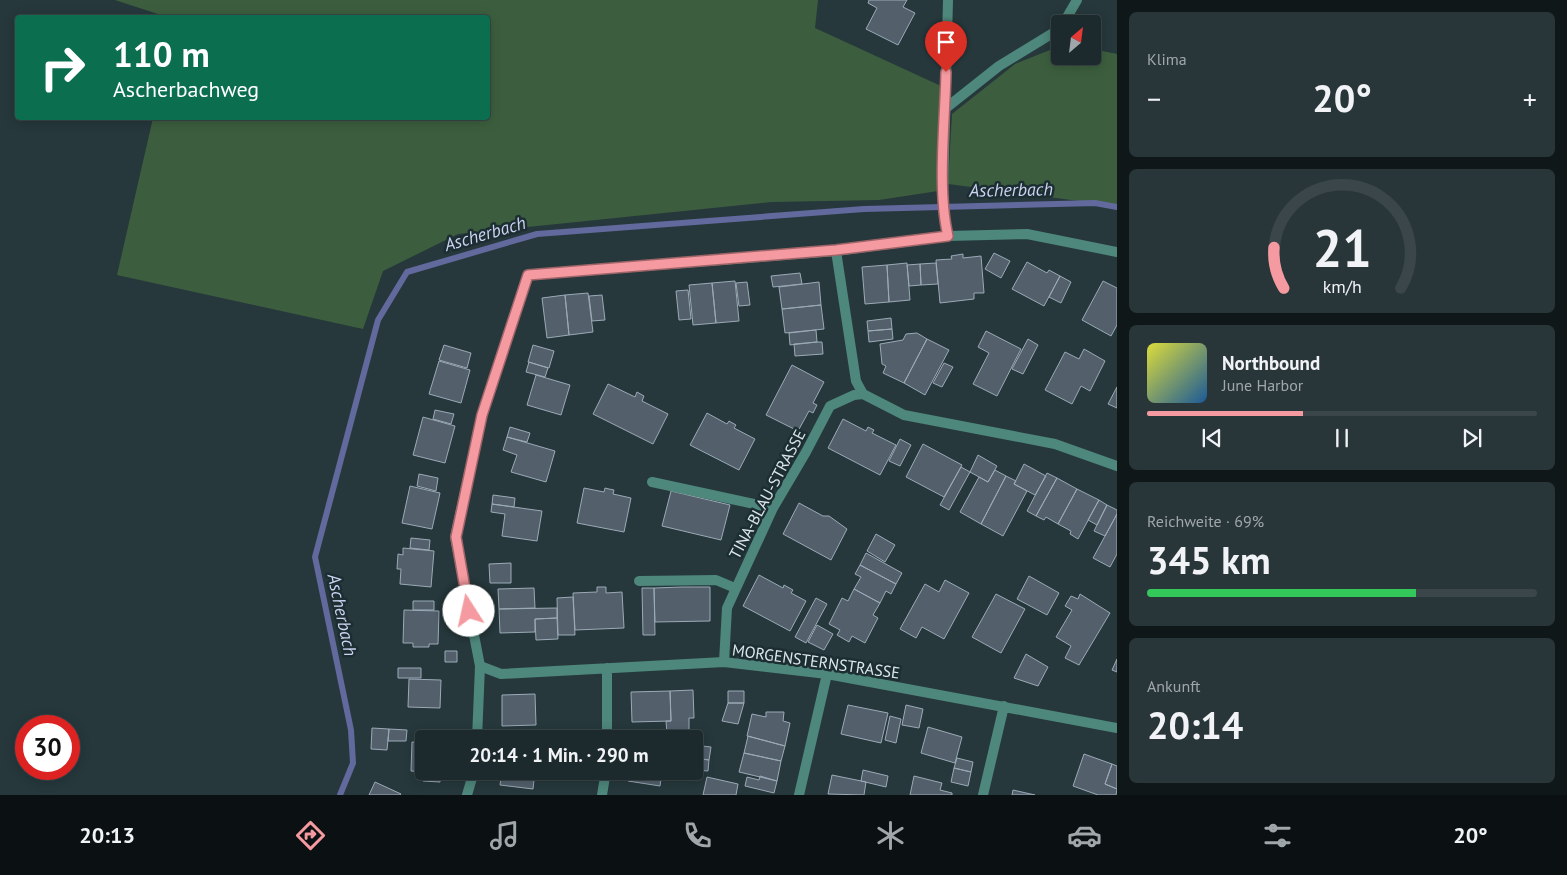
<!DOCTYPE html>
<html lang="de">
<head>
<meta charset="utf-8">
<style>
	body { margin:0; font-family:"PT Sans",sans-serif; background:#293639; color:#f1f3f6; height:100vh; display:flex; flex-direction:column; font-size:19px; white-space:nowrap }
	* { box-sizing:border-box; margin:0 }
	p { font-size:16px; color:#a0a7aa }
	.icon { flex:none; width:28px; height:28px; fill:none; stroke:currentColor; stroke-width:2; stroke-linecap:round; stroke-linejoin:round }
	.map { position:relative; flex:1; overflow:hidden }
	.details { display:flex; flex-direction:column; gap:12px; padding:12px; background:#0f1719; width:450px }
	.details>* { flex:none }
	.guide { position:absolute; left:15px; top:15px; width:475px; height:105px; border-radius:5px; box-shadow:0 2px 12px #0003,0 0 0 1px #3a4649; background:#0b6e4f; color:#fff; overflow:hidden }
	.needle { width:32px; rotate:28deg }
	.fabs { position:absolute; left:1051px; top:15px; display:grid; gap:10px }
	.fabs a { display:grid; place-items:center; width:50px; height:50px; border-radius:5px; background:#1c2a2d; box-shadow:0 2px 12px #0003,0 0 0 1px #3a4649; font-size:25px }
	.speed { position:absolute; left:15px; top:715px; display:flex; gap:10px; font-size:25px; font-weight:700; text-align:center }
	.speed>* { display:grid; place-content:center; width:65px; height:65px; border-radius:50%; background:#1c2a2d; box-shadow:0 2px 12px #0003,0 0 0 1px #3a4649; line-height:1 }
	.speed .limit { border:8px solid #d22; background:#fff; color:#111 }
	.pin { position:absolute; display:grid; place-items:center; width:42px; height:42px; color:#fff; margin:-51px -21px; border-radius:50% 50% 50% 0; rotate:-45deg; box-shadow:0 0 5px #0007 }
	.pin .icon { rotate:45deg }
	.me { position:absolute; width:55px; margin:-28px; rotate:350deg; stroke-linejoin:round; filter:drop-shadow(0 0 4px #0008) }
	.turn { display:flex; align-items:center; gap:18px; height:105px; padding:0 15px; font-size:22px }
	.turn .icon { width:65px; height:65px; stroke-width:2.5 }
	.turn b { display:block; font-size:35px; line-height:42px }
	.big { font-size:38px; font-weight:700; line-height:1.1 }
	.details .tile { flex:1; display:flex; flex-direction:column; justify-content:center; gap:8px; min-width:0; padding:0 18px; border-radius:8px; background:#293639 }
	.details .dial { align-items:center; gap:0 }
	.dial svg { height:130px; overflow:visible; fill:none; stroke:#3a4649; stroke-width:7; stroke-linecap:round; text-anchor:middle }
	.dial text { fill:#f1f3f6; stroke:none }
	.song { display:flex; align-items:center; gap:15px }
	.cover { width:60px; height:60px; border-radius:8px; background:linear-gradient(135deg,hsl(60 70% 55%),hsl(210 70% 35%)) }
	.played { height:5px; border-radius:2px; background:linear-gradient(90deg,#f49aa0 40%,#3a4649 40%) }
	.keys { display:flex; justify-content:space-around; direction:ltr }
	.heat { display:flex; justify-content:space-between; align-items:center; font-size:28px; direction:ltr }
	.charge { height:8px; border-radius:4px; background:linear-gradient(90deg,#34c759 69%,#3a4649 0) }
	.trip { position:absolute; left:415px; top:730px; width:288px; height:50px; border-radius:5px; background:#1c2a2d; box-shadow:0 2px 12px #0003,0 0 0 1px #3a4649; font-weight:700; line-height:50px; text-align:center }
	.dock { display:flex; height:80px; justify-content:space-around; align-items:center; background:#0b1112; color:#a0a7aa }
	.dock .icon { width:35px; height:35px }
	.dock .selected { color:#f49aa0 }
	.dock b { font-size:22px; color:#f1f3f6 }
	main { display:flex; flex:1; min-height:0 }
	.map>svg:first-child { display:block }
	.green { fill:#3c5e3e }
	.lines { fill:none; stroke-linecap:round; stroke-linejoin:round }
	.stream { stroke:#62699d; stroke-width:6 }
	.building { fill:#53606c; stroke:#9baab7 }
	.service { stroke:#4e877b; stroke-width:10 }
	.minor { stroke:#4e877b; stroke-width:10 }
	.route-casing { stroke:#9f6468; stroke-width:12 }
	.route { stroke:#f49aa0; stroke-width:9 }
	.labels { text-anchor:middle; stroke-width:5; stroke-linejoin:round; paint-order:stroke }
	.street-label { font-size:16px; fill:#dce7ea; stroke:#1c2e32 }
	.water-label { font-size:18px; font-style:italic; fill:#cdd3f3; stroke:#1c2e32 }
</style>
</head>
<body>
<main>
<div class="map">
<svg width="1117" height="795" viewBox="0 0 1117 795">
	<rect width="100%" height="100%" fill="#26383c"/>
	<path class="green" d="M115 0H818L815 28 941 86 938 191 879 200 771 202 458 234 383 271 363 329 117 275 153 118H488V18H170Z
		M1060 46V56H1092L1093 49 1117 54V206L948 184 952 114 1015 64Z"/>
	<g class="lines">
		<path class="stream" d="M340 795 353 763 351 730 315 557 378 320 407 272 537 234 864 209 1095 203 1117 207"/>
	</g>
	<path class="building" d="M869 0H907L903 7 915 13 898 45 866 29 877 8 868 3Z
		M994 253 1010 261 1001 278 985 269Z
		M963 254V258L981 256 984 293H974V299L940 303 936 260 952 259 951 256Z
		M1027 262 1047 273 1049 270 1060 276 1044 306 1012 289Z
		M907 263 910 300 889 302 887 265Z
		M936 263 938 284 921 285 920 264Z
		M920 264 921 285 909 286 907 265Z
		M887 265 889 302 865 304 862 267Z
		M800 273 802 284 773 287 771 276Z
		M1060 276 1071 282 1061 303 1049 297Z
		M735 281 739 321 716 323 712 283Z
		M1103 281 1117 288V325L1111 336 1082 320Z
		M747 282 750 305 739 306 736 283Z
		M819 282 821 305 782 309 779 287Z
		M712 283 716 323 693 325 689 285Z
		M688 290 691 319 679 320 676 291Z
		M588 293 593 332 569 335 565 295Z
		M565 295 569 335 547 338 542 298Z
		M602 295 605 320 592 321 589 296Z
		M821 305 824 329 785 333 782 309Z
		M891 318 892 329 868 331 867 321Z
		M892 329 893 339 869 342 868 331Z
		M816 330 817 342 790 345 789 333Z
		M986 331 1021 349 997 396 973 384 989 353 978 347Z
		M917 333 927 339 904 383 883 373 886 366 882 364 880 344 903 340 906 334Z
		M927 339 949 350 925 395 904 383Z
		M1028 339 1038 345 1023 374 1012 369Z
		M817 342H822L823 354 795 356 794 344Z
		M444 345 471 353 467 368 439 360Z
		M533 345 554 351 549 368 528 362Z
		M1084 349 1105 361 1090 391 1081 386 1072 404 1045 390 1065 352 1079 359Z
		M439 361 470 370 461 403 429 394Z
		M529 362 548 368 545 377 526 372Z
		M944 363 953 367 942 387 933 383Z
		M792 365 824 382 813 403 817 405 813 413 809 411 798 431 766 415Z
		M536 375 570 385 561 415 527 405Z
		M608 384 635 397 637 392 644 396 642 401 668 414 653 444 593 414Z
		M1117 387V408L1108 404Z
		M435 410 454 414 451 424 433 419Z
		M707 413 727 424 729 421 736 425 734 428 755 439 739 470 690 445Z
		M423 417 455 426 445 463 413 455Z
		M843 419 866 431 868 427 874 430 872 433 896 445 880 475 828 448Z
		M510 427 530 433 527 442 507 437Z
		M507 437 555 451 546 482 511 472 517 455 503 450Z
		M900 439 911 445 900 466 889 461Z
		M923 444 962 465 944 497 906 477Z
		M978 455 997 466 988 482 970 472Z
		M1024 464 1046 476 1035 495 1014 484Z
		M961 467 970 472 949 510 940 505Z
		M995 470 1006 476 981 524 960 512 979 477 988 482Z
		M1047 473 1057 478 1036 516 1027 511Z
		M419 474 438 478 436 491 417 486Z
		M1006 476 1016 481 1014 484 1027 491 1003 536 981 524Z
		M1057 478 1077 489 1058 524 1046 517 1044 520 1036 516Z
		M410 486 440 493 432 529 402 523Z
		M584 488 604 492 605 488 609 489 614 490 613 494 631 498 624 532 577 523Z
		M1077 489 1099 500 1078 539 1070 534 1071 531 1058 524Z
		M671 491 730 505 721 540 662 526Z
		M493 495 515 498 514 507 492 504Z
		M1099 500 1107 505 1097 525 1088 520Z
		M799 503 823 516H829L847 529 831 560 783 534Z
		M492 504 542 511 537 541 502 536 505 514 491 512Z
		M1107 505 1117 510V514L1105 536 1094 531Z
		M1117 514V554L1110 567 1093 558Z
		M876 534 895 545 885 562 867 551Z
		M411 538 430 540 429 550 410 548Z
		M403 548 434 551 431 587 400 584 401 569H397L398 554 403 555Z
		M866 553 902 573 896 584 860 565Z
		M511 563V583H490L489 564Z
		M860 565 896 584 891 594 886 591 880 603 854 589 861 577 855 574Z
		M759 575 783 588 784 585 793 590 791 593 806 601 790 631 743 606Z
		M1029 576 1059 593 1047 615 1017 599Z
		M945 580 969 593 944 639 922 627 916 638 900 629 925 584 939 592Z
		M597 587H606V593L622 592 624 628 575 630 573 593 597 592Z
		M682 587H710V621L655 622 654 588Z
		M534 588 535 608 499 609 498 589Z
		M642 588H654L655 635H643Z
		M854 589 880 603 873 615 878 618 865 643 852 636 849 642 837 635 840 630 829 624 842 598 848 601Z
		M996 594 1025 609 1001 653 972 637Z
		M1080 594 1110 613 1079 665 1065 658 1071 646 1056 637 1072 610 1065 606 1071 596 1078 599Z
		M573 597 575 635H558L557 598Z
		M816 598 827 604 806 643 795 637Z
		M413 601H434V610H413Z
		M557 608V618L535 619V632L500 633 499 609Z
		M404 610 439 611 438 644H429V647H413V643H403Z
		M557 618 558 639 536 640 535 619Z
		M817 625 833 634 824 650 808 642Z
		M445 651H457V662H445Z
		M1026 654 1048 667 1038 686 1014 678Z
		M1117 659V672L1112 670Z
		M398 668H421V678H398Z
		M409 679 441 680 440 708 408 707Z
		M693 690 694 718H689V733L667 734 666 721H671L670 691Z
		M670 691 671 721 632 722 631 692Z
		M728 691H744V703H728Z
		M535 694 536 725 502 726V695Z
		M728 703H744L738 724 722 721Z
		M848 705 888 713 881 743 841 734Z
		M906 705 923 709 919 728 902 725Z
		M766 712H784L783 721 790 723 785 746 747 736 752 714 766 717Z
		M890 716 901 719 896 743 885 740Z
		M928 727 962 737 955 763 921 753Z
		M372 728 389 729 387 750 371 749Z
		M389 729 407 730 406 741H388Z
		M547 733 566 735V739H546Z
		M748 736 785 746 781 761 744 753Z
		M412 742 424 743V771H440V782L423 781V772L411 771Z
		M694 745 711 747 709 760 694 758Z
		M744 753 781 761 777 781 739 772Z
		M1084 754 1112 764 1105 784 1117 789 1116 795H1098L1073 786Z
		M694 758 709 760 708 771 694 770Z
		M957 758 973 762 971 772 954 768Z
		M1112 764 1117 766V789L1105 784Z
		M954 768 971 772 968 786 951 782Z
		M863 770 888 776 886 787 861 781Z
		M502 771H535L533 789 500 785Z
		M629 771H662L660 786 628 781Z
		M832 775 866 782 864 795 828 794Z
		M760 776 777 781 774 793 745 786 747 777 759 780Z
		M914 776 942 783 940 790 952 793V795H910Z
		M707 777 738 784 736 795H703Z
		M375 782 401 794 400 795H369Z
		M1013 790 1035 795H1012Z"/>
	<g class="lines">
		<path class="service" d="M948 0 943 195 944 218 948 236
			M1063 24 1077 0
			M946 108 999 66 1053 33 1060 26"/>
		<path class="minor" d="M836 251 856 381 863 394 904 415 1055 444 1117 466
			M652 482 773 508
			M639 581 716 580 735 588
			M724 662 727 608 773 508 806 452 830 406 854 395 863 394
			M480 666 501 674 724 662 827 674 1117 728
			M477 739 480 666 455 537 482 415 528 275 836 251 948 236 1027 234 1117 252
			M607 739V668
			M467 795 474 771
			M602 795 606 771
			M799 795 827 674
			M983 795 1004 706"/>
	</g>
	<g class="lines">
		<defs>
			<path id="route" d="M469 611 456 537 482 415 528 275 836 250 948 236C937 190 945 121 946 72"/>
		</defs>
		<use href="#route" class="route-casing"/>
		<use href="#route" class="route"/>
	</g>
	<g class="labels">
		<g class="street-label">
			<text transform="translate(767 494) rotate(-62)" y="6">TINA-BLAU-STRASSE</text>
			<text transform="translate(816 661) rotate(8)" y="6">MORGENSTERNSTRASSE</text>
		</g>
		<g class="water-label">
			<text transform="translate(1011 190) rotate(-1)" y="6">Ascherbach</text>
			<text transform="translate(485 234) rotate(-16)" y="6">Ascherbach</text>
			<text transform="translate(342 615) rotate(78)" y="6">Ascherbach</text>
		</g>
	</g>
</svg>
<div class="fabs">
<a><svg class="needle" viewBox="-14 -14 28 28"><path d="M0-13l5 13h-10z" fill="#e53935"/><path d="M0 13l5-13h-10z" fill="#a0a7aa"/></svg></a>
</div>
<div class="speed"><div class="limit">30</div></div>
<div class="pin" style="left:946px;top:72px;background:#d93025"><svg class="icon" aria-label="arrive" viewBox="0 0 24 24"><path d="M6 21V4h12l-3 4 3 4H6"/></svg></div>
<svg class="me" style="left:469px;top:611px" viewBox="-20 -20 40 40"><circle r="19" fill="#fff"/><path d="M0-13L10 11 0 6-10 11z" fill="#f49aa0"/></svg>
<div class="trip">20:14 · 1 Min. · 290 m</div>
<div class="guide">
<div class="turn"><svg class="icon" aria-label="right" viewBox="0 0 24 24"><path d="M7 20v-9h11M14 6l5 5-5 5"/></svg><div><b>110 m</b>Ascherbachweg</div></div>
</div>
</div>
<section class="details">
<div class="tile"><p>Klima</p>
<div class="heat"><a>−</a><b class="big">20°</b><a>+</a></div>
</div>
<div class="tile dial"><svg viewBox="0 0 100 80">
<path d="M14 69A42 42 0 1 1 86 69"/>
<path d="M14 69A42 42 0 0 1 8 44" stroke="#f49aa0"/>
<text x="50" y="56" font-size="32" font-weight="700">21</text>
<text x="50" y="72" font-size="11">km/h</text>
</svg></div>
<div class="tile">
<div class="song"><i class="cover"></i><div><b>Northbound</b><p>June Harbor</p></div></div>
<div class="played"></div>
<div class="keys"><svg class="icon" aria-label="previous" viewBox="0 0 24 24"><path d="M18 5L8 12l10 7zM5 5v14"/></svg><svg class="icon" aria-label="pause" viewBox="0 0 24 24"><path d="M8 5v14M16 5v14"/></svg><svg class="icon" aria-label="next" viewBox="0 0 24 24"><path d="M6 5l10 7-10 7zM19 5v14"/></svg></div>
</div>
<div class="tile"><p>Reichweite · 69%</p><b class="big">345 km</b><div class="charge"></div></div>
<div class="tile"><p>Ankunft</p><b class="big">20:14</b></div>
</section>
</main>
<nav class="dock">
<b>20:13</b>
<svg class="icon selected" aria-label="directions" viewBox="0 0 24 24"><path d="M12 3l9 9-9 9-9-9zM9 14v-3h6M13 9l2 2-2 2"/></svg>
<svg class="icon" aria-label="music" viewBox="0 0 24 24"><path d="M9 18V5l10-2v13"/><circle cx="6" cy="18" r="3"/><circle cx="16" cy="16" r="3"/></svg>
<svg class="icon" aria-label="phone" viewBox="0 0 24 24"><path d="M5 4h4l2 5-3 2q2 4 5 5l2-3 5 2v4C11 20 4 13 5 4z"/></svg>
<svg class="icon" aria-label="climate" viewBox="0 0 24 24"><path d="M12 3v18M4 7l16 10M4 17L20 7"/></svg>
<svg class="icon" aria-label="car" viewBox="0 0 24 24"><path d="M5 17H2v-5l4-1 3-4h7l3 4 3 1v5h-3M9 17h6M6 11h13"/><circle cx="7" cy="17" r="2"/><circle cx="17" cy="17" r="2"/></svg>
<svg class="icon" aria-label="filters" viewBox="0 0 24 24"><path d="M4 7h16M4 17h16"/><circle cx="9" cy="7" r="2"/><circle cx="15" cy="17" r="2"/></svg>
<b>20°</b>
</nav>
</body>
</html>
